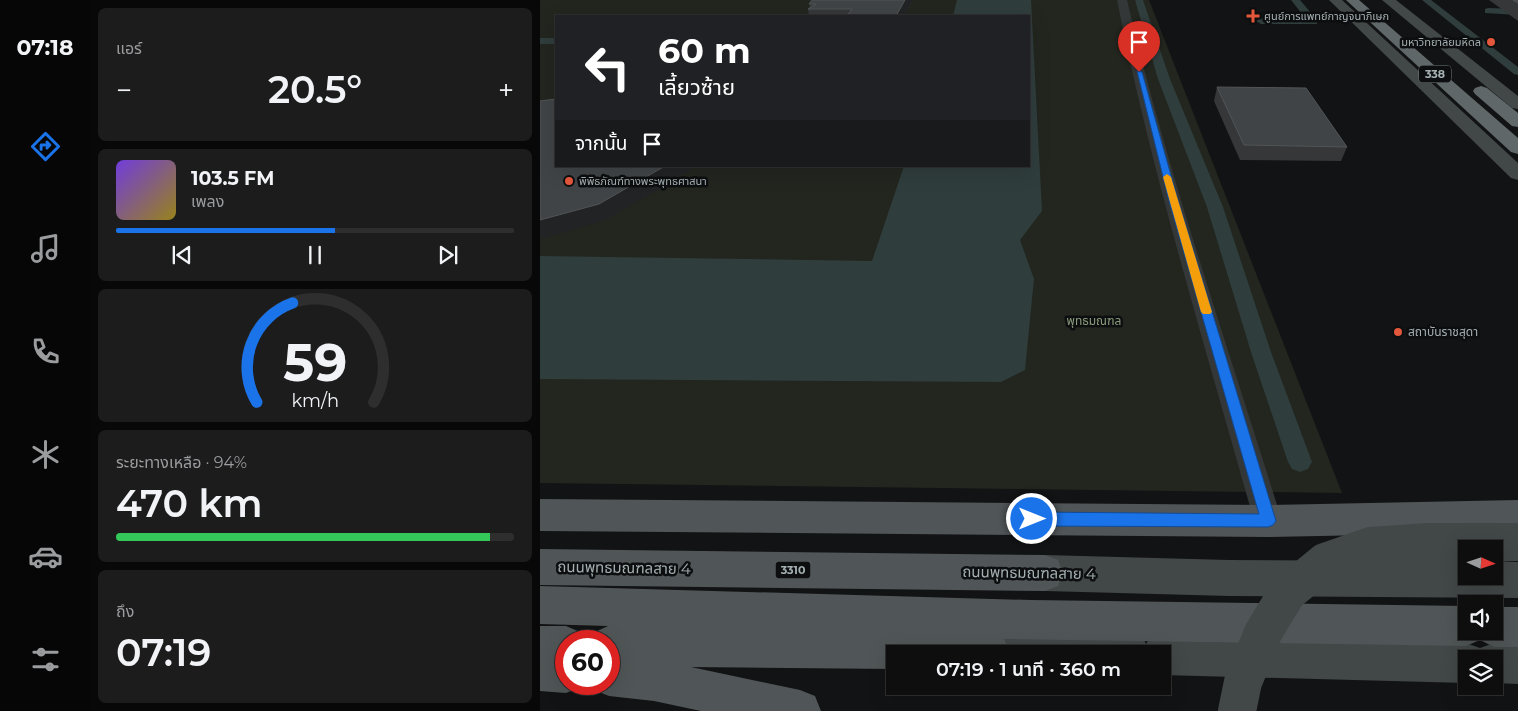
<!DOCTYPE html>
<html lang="th">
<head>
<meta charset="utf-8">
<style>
	body { margin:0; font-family:Montserrat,"Noto Sans Thai",sans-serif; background:#1c1c1d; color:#f1f3f6; height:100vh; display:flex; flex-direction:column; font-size:19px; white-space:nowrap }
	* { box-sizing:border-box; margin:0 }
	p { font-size:16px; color:#9b9c9e }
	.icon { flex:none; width:28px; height:28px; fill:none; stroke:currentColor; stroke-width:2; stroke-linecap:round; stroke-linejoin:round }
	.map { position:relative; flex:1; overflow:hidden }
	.sheet { display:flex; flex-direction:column; gap:8px; padding:8px; background:#080808; width:450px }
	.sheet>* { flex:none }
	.top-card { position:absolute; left:15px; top:15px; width:475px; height:152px; border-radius:0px; box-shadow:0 5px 20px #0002,0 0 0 1px #2e2e2f; background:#202124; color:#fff; overflow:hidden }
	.needle { width:32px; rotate:93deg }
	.controls { position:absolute; left:918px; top:540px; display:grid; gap:10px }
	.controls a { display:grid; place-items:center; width:45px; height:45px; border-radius:0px; background:#0e0e0f; box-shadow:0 5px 20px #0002,0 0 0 1px #2e2e2f; font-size:25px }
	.speed { position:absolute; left:15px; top:630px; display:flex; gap:10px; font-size:25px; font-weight:700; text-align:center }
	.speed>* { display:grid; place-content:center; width:65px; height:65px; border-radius:50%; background:#0e0e0f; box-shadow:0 5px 20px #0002,0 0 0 1px #2e2e2f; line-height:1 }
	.speed .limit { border:8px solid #d22; background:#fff; color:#111 }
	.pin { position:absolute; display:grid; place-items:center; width:42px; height:42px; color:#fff; margin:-51px -21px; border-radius:50% 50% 50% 0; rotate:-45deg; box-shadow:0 0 5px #0007 }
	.pin .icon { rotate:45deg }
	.me { position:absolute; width:55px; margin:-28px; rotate:90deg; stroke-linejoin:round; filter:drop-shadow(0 0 4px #0008) }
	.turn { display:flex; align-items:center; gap:18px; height:105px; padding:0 20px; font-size:22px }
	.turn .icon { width:65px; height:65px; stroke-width:2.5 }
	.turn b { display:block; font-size:35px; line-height:42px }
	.then { display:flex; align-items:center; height:48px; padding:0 20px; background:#0003; gap:10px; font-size:19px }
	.big { font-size:38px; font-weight:600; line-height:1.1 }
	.sheet .widget { flex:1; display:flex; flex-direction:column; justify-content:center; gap:8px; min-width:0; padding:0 18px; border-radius:8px; background:#1c1c1d }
	.sheet .dial { align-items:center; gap:0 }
	.dial svg { height:130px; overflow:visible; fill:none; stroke:#2e2e2f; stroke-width:7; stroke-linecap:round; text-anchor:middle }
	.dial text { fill:#f1f3f6; stroke:none }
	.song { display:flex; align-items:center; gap:15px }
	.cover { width:60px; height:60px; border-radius:8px; background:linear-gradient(135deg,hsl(260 70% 55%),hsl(50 70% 35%)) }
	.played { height:5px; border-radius:2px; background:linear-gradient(90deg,#1a73e8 55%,#2e2e2f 55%) }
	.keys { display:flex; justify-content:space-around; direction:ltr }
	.heat { display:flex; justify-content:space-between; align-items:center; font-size:28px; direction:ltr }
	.charge { height:8px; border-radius:4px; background:linear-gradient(90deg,#34c759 94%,#2e2e2f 0) }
	.trip { position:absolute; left:346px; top:645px; width:285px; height:50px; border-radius:0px; background:#0e0e0f; box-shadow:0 5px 20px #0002,0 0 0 1px #2e2e2f; font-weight:600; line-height:50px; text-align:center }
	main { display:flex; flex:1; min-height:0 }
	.tabs { display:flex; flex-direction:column; width:90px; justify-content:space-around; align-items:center; background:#060606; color:#9b9c9e }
	.tabs .icon { width:35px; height:35px }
	.tabs .active { color:#1a73e8 }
	.tabs b { font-size:22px; color:#f1f3f6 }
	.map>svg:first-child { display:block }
	.green { fill:#22261f; fill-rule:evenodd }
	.water { fill:#2f3d3c }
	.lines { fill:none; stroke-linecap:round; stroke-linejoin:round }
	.canal { fill:#2f3d3c; fill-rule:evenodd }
	.street { fill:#343738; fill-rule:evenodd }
	.secondary { fill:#424748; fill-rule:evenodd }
	.primary { fill:#505557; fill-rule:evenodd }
	.highway { fill:#606769; fill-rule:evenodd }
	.secondary-bridge { stroke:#424748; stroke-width:38 }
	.wall { fill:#353739 }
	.shaded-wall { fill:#222325 }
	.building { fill:#414446; stroke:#515557 }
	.route { fill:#1a73e8; stroke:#114b97 }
	.slow { fill:#f59e0b }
	.poi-dot { fill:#e3573b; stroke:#0d0e0f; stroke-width:2 }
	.labels { text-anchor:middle; stroke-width:5; stroke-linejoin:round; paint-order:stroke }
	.far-poi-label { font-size:11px; fill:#a5b0b3; stroke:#0d0e0f; text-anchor:start }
	.shield { fill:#0d0e0f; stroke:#777f82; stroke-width:1 }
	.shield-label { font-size:11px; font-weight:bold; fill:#a5b0b3 }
	.park-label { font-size:12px; fill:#8b9d7d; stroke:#0d0e0f }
	.poi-label { font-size:12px; fill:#a5b0b3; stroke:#0d0e0f; text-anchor:start }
	.near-street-label { font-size:15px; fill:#a5b0b3; stroke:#0d0e0f }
</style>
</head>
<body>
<main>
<nav class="tabs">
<b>07:18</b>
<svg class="icon active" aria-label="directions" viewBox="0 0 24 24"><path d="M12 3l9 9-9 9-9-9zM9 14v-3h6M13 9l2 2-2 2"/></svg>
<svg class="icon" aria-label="music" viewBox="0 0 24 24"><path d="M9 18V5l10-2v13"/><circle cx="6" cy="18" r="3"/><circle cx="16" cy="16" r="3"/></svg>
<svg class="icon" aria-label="phone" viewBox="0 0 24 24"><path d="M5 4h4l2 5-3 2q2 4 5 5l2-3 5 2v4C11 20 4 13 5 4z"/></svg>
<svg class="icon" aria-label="climate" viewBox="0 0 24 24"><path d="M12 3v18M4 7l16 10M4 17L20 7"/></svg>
<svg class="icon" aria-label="car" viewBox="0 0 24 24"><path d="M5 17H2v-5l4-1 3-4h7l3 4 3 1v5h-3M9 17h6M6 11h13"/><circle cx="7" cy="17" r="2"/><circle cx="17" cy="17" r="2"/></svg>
<svg class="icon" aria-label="filters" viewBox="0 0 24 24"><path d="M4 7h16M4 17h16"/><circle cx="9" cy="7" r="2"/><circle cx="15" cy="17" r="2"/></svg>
</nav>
<section class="sheet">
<div class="widget"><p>แอร์</p>
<div class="heat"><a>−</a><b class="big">20.5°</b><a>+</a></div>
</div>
<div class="widget">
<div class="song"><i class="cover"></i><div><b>103.5 FM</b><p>เพลง</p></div></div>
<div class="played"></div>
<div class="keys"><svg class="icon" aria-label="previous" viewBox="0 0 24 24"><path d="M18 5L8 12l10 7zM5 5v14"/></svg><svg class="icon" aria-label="pause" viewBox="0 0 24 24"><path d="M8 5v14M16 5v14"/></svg><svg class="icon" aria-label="next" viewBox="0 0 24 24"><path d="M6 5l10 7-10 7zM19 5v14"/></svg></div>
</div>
<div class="widget dial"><svg viewBox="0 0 100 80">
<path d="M14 69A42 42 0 1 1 86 69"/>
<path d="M14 69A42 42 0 0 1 36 8" stroke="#1a73e8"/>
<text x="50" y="56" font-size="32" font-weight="700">59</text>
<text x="50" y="72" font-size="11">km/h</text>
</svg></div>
<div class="widget"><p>ระยะทางเหลือ · 94%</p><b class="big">470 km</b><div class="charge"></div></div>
<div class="widget"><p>ถึง</p><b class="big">07:19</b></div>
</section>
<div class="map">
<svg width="978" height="711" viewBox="0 0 978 711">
	<rect width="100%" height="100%" fill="#121314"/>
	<path class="green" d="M0 0H609L802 493 0 483ZM16 16H489V166H16Z"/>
	<path class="water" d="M417 0H491L502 211 480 240 494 279 485 370 461 382 0 379V256L332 261 364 166H489V16H413Z"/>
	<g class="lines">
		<path class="canal" d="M595 0H603L630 79 683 207 731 352 772 462 768 469 760 472 752 469 748 462 711 352 667 207 618 79Z
			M751 0H760L777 20V24H721L716 21 721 18 766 19Z
			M882 0H891L978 67V75L974 74Z
			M948 8 978 9V15L945 13V9Z
			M0 38H16V44H0Z"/>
		<path class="street" d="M577 0H587C628 176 689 349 742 521L738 530 728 534 718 530 714 521C666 349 612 175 577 0Z"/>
		<path class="secondary" d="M789 0H802L978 163V180L971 178Z
			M842 0H856L978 96V109L972 108Z
			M505 555 689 560 926 561V576H954V561L978 562V598L689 596 505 591 492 586 487 573 492 560Z
			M449 630 590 634 604 640 606 644 608 641 622 635 926 643 940 648 954 643 978 644V684L954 683V659H926V683L622 675V654H430L429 650 435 636Z"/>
		<path class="primary" d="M0 499 728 505 978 500V532L728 537 0 531Z
			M0 549 505 555 518 560 523 573 518 586 505 591 0 585Z
			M0 586 491 600 926 606V631H954V607H978V647H954L940 640 926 646 464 639 469 650 468 654H355V669L151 667 260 690 275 696 281 711H161L114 701 69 696 54 690 52 684H69V641H51L55 632 68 626 0 624Z
			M0 626H26L40 632 44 641H26V684H42L41 687 26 693 0 691Z"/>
		<path class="highway" d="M806 0H819L978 138V154L971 152Z
			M941 86 947 88 978 113V127L972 126 935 94 933 91 935 88Z"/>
		<path class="secondary-bridge" d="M697 711 703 682 723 633 747 593 785 562 831 546 889 542H978"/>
	</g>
	<path class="wall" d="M272 0H373L364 16H269L268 9 270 7 269 4Z
		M949 0H978V21Z
		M677 87 807 147 801 161 700 160 674 101Z"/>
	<path class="shaded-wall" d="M365 0H373L364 16H356Z
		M125 166H154L146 173 68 219 2 239 0 236V220Z"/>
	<path class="building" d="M272 0H365L356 16H307L312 9H268L276 4H269Z
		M973 0H978V3Z
		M677 87 766 88 807 147 704 145Z
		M16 99V166H125L59 204 0 220V101Z"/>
	<path class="route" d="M597 71 602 72 637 197 736 521 733 525 728 527 492 526 487 524 485 519 487 514 492 512 719 514 628 197Z"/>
	<path class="slow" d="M627 174 631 177 672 312 670 314H663L661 312 623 177Z"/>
	<g class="poi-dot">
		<path d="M710.5 8.5h5v5h5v5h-5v5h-5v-5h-5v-5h5z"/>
		<circle cx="951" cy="42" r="5"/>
		<circle cx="29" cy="181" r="5"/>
		<circle cx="858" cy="332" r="5"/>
	</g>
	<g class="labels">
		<g class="far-poi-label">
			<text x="724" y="20">ศูนย์การแพทย์กาญจนาภิเษก</text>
			<text x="941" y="46" text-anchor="end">มหาวิทยาลัยมหิดล</text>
			<text x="39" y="185">พิพิธภัณฑ์ทางพระพุทธศาสนา</text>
		</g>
		<g class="shield">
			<rect x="879" y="65.5" width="32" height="17" rx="4"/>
			<rect x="235.5" y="561.5" width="35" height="17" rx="4"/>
		</g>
		<g class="shield-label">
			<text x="895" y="78">338</text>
			<text x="253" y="574">3310</text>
		</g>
		<g class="park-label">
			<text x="554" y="325">พุทธมณฑล</text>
		</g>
		<g class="poi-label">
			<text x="868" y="336">สถาบันราชสุดา</text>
		</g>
		<g class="near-street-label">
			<text transform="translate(84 568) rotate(1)" y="5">ถนนพุทธมณฑลสาย 4</text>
			<text transform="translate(489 573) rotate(1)" y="5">ถนนพุทธมณฑลสาย 4</text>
		</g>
	</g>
</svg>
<div class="controls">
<a><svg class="needle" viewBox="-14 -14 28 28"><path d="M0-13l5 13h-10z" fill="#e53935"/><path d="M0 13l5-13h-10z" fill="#9b9c9e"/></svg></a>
<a><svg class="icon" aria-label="sound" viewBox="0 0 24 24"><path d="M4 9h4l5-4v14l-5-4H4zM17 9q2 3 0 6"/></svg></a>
<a><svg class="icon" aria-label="layers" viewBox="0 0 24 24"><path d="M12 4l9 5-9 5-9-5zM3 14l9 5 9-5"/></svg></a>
</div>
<div class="speed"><div class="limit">60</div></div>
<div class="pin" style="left:599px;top:72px;background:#d93025"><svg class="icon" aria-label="arrive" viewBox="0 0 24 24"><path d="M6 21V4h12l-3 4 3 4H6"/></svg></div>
<svg class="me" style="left:492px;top:519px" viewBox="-20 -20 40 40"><circle r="17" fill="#1a73e8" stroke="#fff" stroke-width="3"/><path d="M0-11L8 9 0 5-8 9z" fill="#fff"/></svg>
<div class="trip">07:19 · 1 นาที · 360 m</div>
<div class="top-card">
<div class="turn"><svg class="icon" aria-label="left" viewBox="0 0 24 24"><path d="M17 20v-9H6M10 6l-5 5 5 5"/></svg><div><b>60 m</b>เลี้ยวซ้าย</div></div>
<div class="then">จากนั้น<svg class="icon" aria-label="arrive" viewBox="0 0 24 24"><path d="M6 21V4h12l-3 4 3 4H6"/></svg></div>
</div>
</div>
</main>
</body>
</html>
